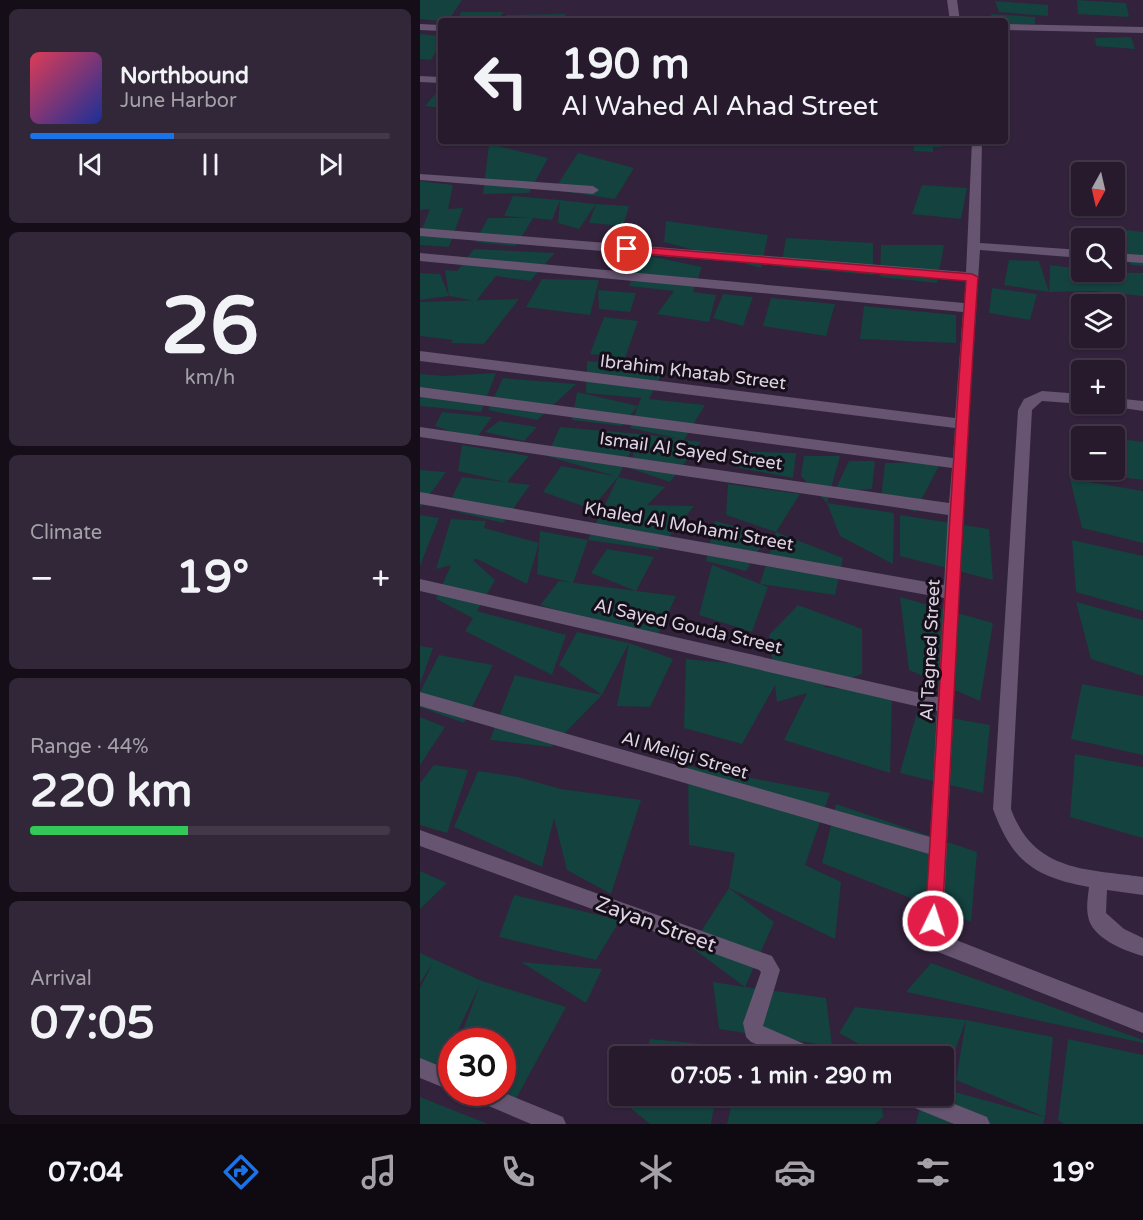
<!DOCTYPE html>
<html lang="en">
<head>
<meta charset="utf-8">
<style>
	body { margin:0; font-family:"Varela Round",sans-serif; background:#322738; color:#f1f3f6; height:100vh; display:flex; flex-direction:column; font-size:22px; white-space:nowrap }
	* { box-sizing:border-box; margin:0 }
	p { font-size:20px; color:#a4a1a9 }
	.icon { flex:none; width:33px; height:33px; fill:none; stroke:currentColor; stroke-width:2; stroke-linecap:round; stroke-linejoin:round }
	.map { position:relative; flex:1; overflow:hidden }
	.details { display:flex; flex-direction:column; gap:9px; padding:9px; background:#150e18; width:420px }
	.details>* { flex:none }
	.top-card { position:absolute; left:18px; top:18px; width:570px; height:126px; border-radius:6px; box-shadow:0 2px 4px #0004,0 0 0 2px #423848; background:#261a2c; color:#f1f3f6; overflow:hidden }
	.needle { width:39px; rotate:188deg }
	.buttons { position:absolute; left:651px; top:162px; display:grid; gap:12px }
	.buttons a { display:grid; place-items:center; width:54px; height:54px; border-radius:6px; background:#261a2c; box-shadow:0 2px 4px #0004,0 0 0 2px #423848; font-size:30px }
	.speed { position:absolute; left:18px; top:1028px; display:flex; gap:12px; font-size:30px; font-weight:700; text-align:center }
	.speed>* { display:grid; place-content:center; width:78px; height:78px; border-radius:50%; background:#261a2c; box-shadow:0 2px 4px #0004,0 0 0 2px #423848; line-height:1 }
	.speed .limit { border:9px solid #d22; background:#fff; color:#111 }
	.pin { position:absolute; display:grid; place-items:center; width:51px; height:51px; color:#fff; margin:-26px; border:3px solid #fff; border-radius:50%; box-shadow:0 2px 6px #0007 }
	.me { position:absolute; width:66px; margin:-33px; rotate:4deg; stroke-linejoin:round; filter:drop-shadow(0 0 4px #0008) }
	.turn { display:flex; align-items:center; gap:21px; height:126px; padding:0 24px; font-size:27px }
	.turn .icon { width:78px; height:78px; stroke-width:2.5 }
	.turn b { display:block; font-size:42px; line-height:51px }
	.big { font-size:45px; font-weight:700; line-height:1.1 }
	.details .card { flex:1; display:flex; flex-direction:column; justify-content:center; gap:9px; min-width:0; padding:0 21px; border-radius:9px; background:#322738 }
	.details .dial { align-items:center; gap:0 }
	.dial b { font-size:78px; line-height:1 }
	.song { display:flex; align-items:center; gap:18px }
	.cover { width:72px; height:72px; border-radius:9px; background:linear-gradient(135deg,hsl(350 70% 55%),hsl(230 70% 35%)) }
	.played { height:6px; border-radius:3px; background:linear-gradient(90deg,#1a73e8 40%,#423848 40%) }
	.keys { display:flex; justify-content:space-around; direction:ltr }
	.heat { display:flex; justify-content:space-between; align-items:center; font-size:33px; direction:ltr }
	.charge { height:9px; border-radius:4px; background:linear-gradient(90deg,#34c759 44%,#423848 0) }
	.trip { position:absolute; left:189px; top:1046px; width:345px; height:60px; border-radius:6px; background:#261a2c; box-shadow:0 2px 4px #0004,0 0 0 2px #423848; font-weight:700; line-height:60px; text-align:center }
	.tab-bar { display:flex; height:96px; justify-content:space-around; align-items:center; background:#0f0a12; color:#a4a1a9 }
	.tab-bar .icon { width:42px; height:42px }
	.tab-bar .active { color:#1a73e8 }
	.tab-bar b { font-size:27px; color:#f1f3f6 }
	main { display:flex; flex:1; min-height:0 }
	.map>svg:first-child { display:block }
	.building { fill:#13423f }
	.lines { fill:none; stroke-linecap:round; stroke-linejoin:round }
	.minor { fill:#665470; fill-rule:evenodd }
	.route { fill:#e11d48; stroke:#92132f; stroke-width:1.5 }
	.labels { text-anchor:middle; stroke-width:6; stroke-linejoin:round; paint-order:stroke }
	.street-label { font-size:18px; fill:#ddd3e3; stroke:#160f1a }
	.near-street-label { font-size:21px; fill:#ddd3e3; stroke:#160f1a }
</style>
</head>
<body>
<main>
<section class="details">
<div class="card">
<div class="song"><i class="cover"></i><div><b>Northbound</b><p>June Harbor</p></div></div>
<div class="played"></div>
<div class="keys"><svg class="icon" aria-label="previous" viewBox="0 0 24 24"><path d="M18 5L8 12l10 7zM5 5v14"/></svg><svg class="icon" aria-label="pause" viewBox="0 0 24 24"><path d="M8 5v14M16 5v14"/></svg><svg class="icon" aria-label="next" viewBox="0 0 24 24"><path d="M6 5l10 7-10 7zM19 5v14"/></svg></div>
</div>
<div class="card dial"><b>26</b><p>km/h</p></div>
<div class="card"><p>Climate</p>
<div class="heat"><a>−</a><b class="big">19°</b><a>+</a></div>
</div>
<div class="card"><p>Range · 44%</p><b class="big">220 km</b><div class="charge"></div></div>
<div class="card"><p>Arrival</p><b class="big">07:05</b></div>
</section>
<div class="map">
<svg width="723" height="1124" viewBox="0 0 723 1124">
	<rect width="100%" height="100%" fill="#32223b"/>
	<path class="building" d="M0 0H42L28 21H21L0 19Z
		M657 0 706 3 709 17 658 14Z
		M575 1 628 5V16L579 12Z
		M41 12H83L78 21H37Z
		M146 14 145 18H169L168 21H84L86 15Z
		M571 14 615 17V24L585 25V21H572Z
		M204 16 202 21H169V18Z
		M0 34 21 36V43L11 60 0 59Z
		M711 37 715 49 676 46 675 38Z
		M21 87V108L5 106Z
		M494 141H522V147H513V152L494 151Z
		M69 144 128 158 109 193 63 194Z
		M158 153 214 168 195 199 134 190Z
		M0 181 33 185 28 209 43 208 29 247 0 245V234L10 209 0 210Z
		M502 185 547 188 541 219 492 214Z
		M93 196 140 200 176 204 159 229 138 223 140 200 132 220 113 218 96 246 55 242 68 218H109L84 216Z
		M176 204 209 206 203 226 169 223Z
		M246 221 348 235 341 268 244 242Z
		M692 228 723 232V266L711 265Z
		M366 238 453 243V275L361 267Z
		M461 245H524L517 283 460 277Z
		M54 249 135 253 110 281 76 276 56 301 29 296 25 270 37 271Z
		M219 254 282 267 273 292 296 295 289 322 237 314 254 291 209 286Z
		M589 260 619 261 629 292 584 285Z
		M630 265 662 269V272L723 273V296L674 291 629 292Z
		M0 273 20 274 29 296 0 300Z
		M122 279 179 280 170 315 106 307Z
		M572 288 617 294 610 320 569 313Z
		M178 290 216 293 210 312 179 309Z
		M303 294 333 297 323 326 293 318Z
		M653 297 688 303V304H662V323L649 321Z
		M351 298 415 304 406 336 343 326Z
		M99 299 64 344 31 343 33 340 0 336V302Z
		M444 306 536 315V343L440 339Z
		M184 317 218 321 205 358 170 354Z
		M167 361 245 367 229 399 285 405 264 440 281 442 250 482 209 468 220 434 261 439 210 428 218 406 202 426 152 420 157 392 218 406 221 398 166 393Z
		M76 373 61 412 0 406V374L25 376Z
		M83 378 156 384 117 420 68 410Z
		M22 412 72 417 55 440 15 426Z
		M79 421 117 427 104 441 65 432Z
		M140 427 220 434 198 477 171 509 123 492 141 466 195 476 127 456Z
		M694 438 723 442V480L665 472 666 470H694Z
		M42 445 109 456 87 482 110 485 83 523 26 509 42 477 85 482 38 471Z
		M313 451 376 453 373 478 314 467Z
		M384 456H420L407 503 474 513 473 564 420 536 407 503 381 476Z
		M429 461H455L452 489 414 492Z
		M521 462 495 512 461 499 465 463Z
		M0 470 26 472 0 508Z
		M198 477 245 487 227 505 274 506 238 550 168 540Z
		M650 479 723 491V543L662 528Z
		M308 484 380 494 356 532 306 515Z
		M0 515 19 518 0 566Z
		M480 515 569 529 573 580 480 556Z
		M31 519 66 521 64 528 119 543 107 584 57 559 53 560 75 580 57 611 146 635 132 675 45 631 53 618 16 599 31 565 16 569Z
		M295 521 348 535 326 571 286 561Z
		M120 531 168 540 153 583 117 574Z
		M356 532 423 558 415 595 340 584 348 587 332 632 279 615 292 565 340 584Z
		M652 540 723 556V611L656 592Z
		M187 549 234 557 216 591 171 573Z
		M139 581 256 596 236 639 120 605Z
		M480 597 573 623 560 701 489 670Z
		M656 602 723 620V676L671 659Z
		M378 605 442 629V674L403 687 472 693 470 773 364 740 387 693 357 702 355 685 322 744 264 728 266 659 353 667 349 635Z
		M157 632 209 643 253 659 230 707 197 706 209 643 182 695 131 747 70 740 95 675 182 695 139 665Z
		M0 646 13 648 0 684Z
		M19 655 73 665 44 723 0 707V692Z
		M662 684 723 696V755L651 739Z
		M497 712 570 725 563 793 480 773Z
		M0 717 25 727 0 765Z
		M655 754 723 767V838L650 817Z
		M14 765 48 770 27 833 0 825V783Z
		M268 766 410 793 385 865 421 882 415 939 309 888 354 922 325 987 406 998 412 1046 299 1029 293 982 325 987 271 947 309 888 315 853 269 845Z
		M58 771 98 777 141 789 221 800 191 894 147 870 134 818 122 867 34 827Z
		M416 804 557 852 551 922 402 863Z
		M0 871 27 883 0 909Z
		M94 895 200 920 176 960 79 937Z
		M0 953 62 981 146 1007 92 1106 78 1092H82V1041H39L60 984 17 1075 0 1058V988L13 963 0 983Z
		M101 962 182 969 166 1003Z
		M511 963 723 1040V1043L486 992Z
		M435 1007 546 1020 524 1081V1056H461L419 1033Z
		M546 1020 633 1037 625 1117 623 1124H496L503 1095H524V1089L625 1117 536 1080Z
		M230 1039 304 1046 302 1056H225Z
		M648 1039 723 1055V1124H644L638 1120Z
		M325 1049 351 1055V1056H323Z
		M213 1095H296L291 1124H230L209 1107Z
		M314 1095H461L463 1117 455 1124H307Z
		M0 1097 68 1124H0Z"/>
	<g class="lines">
		<path class="minor" d="M527 0H537L540 21H530Z
			M0 24 21 25V31L0 30Z
			M585 24 723 27V33L585 30Z
			M0 76 21 77V83L0 82Z
			M552 141H562L560 243 662 250V258L560 250 543 510 523 927 531 938 723 1013V1033L518 952 505 930 509 854 0 706V692L510 837 517 711 0 591V579L518 697 524 598 0 504V492L524 585 528 515 0 437V427L529 503 532 468 0 397V387L533 458 535 428 0 361V351L535 418 543 312 0 261V253L544 303 546 281 0 236V228L546 272Z
			M0 174 173 186 179 190 173 194 0 180Z
			M694 253 723 255V263L694 261Z
			M622 391 662 394 663 404 622 401 612 410 591 809C614 872 666 869 723 877V895L687 890 686 913 704 929 723 938V956C705 951 671 938 668 916 666 907 668 896 669 887 614 877 592 861 573 809L598 410 604 399Z
			M694 398 723 401V411L689 406 688 404H694Z
			M0 830 352 956 360 970 343 1026 396 1049 399 1056H365L331 1042 326 1037 323 1023 341 972 339 970 0 846Z
			M0 1058 32 1071V1091L0 1078Z
			M49 1092H82L143 1117 146 1124H111L52 1099Z
			M477 1095H512L567 1117 570 1124H534L480 1102Z"/>
	</g>
	<path class="route" d="M207 246 552 274 558 277C543 492 534 707 522 921L519 927 513 930 507 927 505 921C519 708 530 494 546 281L203 252V247Z"/>
	<g class="labels">
		<g class="street-label">
			<text transform="translate(273 372) rotate(7)" y="6">Ibrahim Khatab Street</text>
			<text transform="translate(271 451) rotate(8)" y="6">Ismail Al Sayed Street</text>
			<text transform="translate(269 526) rotate(10)" y="6">Khaled Al Mohami Street</text>
			<text transform="translate(268 626) rotate(13)" y="6">Al Sayed Gouda Street</text>
			<text transform="translate(510 650) rotate(-87)" y="6">Al Tagned Street</text>
			<text transform="translate(265 755) rotate(16)" y="6">Al Meligi Street</text>
		</g>
		<g class="near-street-label">
			<text transform="translate(236 924) rotate(20)" y="7">Zayan Street</text>
		</g>
	</g>
</svg>
<div class="buttons">
<a><svg class="needle" viewBox="-14 -14 28 28"><path d="M0-13l5 13h-10z" fill="#e53935"/><path d="M0 13l5-13h-10z" fill="#a4a1a9"/></svg></a>
<a><svg class="icon" aria-label="search" viewBox="0 0 24 24"><circle cx="10" cy="10" r="6"/><path d="M15 15l6 6"/></svg></a>
<a><svg class="icon" aria-label="layers" viewBox="0 0 24 24"><path d="M12 4l9 5-9 5-9-5zM3 14l9 5 9-5"/></svg></a>
<a>+</a>
<a>−</a>
</div>
<div class="speed"><div class="limit">30</div></div>
<div class="pin" style="left:207px;top:249px;background:#d93025"><svg class="icon" aria-label="arrive" viewBox="0 0 24 24"><path d="M6 21V4h12l-3 4 3 4H6"/></svg></div>
<svg class="me" style="left:513px;top:921px" viewBox="-20 -20 40 40"><circle r="17" fill="#e11d48" stroke="#fff" stroke-width="3"/><path d="M0-11L8 9 0 5-8 9z" fill="#fff"/></svg>
<div class="trip">07:05 · 1 min · 290 m</div>
<div class="top-card">
<div class="turn"><svg class="icon" aria-label="left" viewBox="0 0 24 24"><path d="M17 20v-9H6M10 6l-5 5 5 5"/></svg><div><b>190 m</b>Al Wahed Al Ahad Street</div></div>
</div>
</div>
</main>
<nav class="tab-bar">
<b>07:04</b>
<svg class="icon active" aria-label="directions" viewBox="0 0 24 24"><path d="M12 3l9 9-9 9-9-9zM9 14v-3h6M13 9l2 2-2 2"/></svg>
<svg class="icon" aria-label="music" viewBox="0 0 24 24"><path d="M9 18V5l10-2v13"/><circle cx="6" cy="18" r="3"/><circle cx="16" cy="16" r="3"/></svg>
<svg class="icon" aria-label="phone" viewBox="0 0 24 24"><path d="M5 4h4l2 5-3 2q2 4 5 5l2-3 5 2v4C11 20 4 13 5 4z"/></svg>
<svg class="icon" aria-label="climate" viewBox="0 0 24 24"><path d="M12 3v18M4 7l16 10M4 17L20 7"/></svg>
<svg class="icon" aria-label="car" viewBox="0 0 24 24"><path d="M5 17H2v-5l4-1 3-4h7l3 4 3 1v5h-3M9 17h6M6 11h13"/><circle cx="7" cy="17" r="2"/><circle cx="17" cy="17" r="2"/></svg>
<svg class="icon" aria-label="filters" viewBox="0 0 24 24"><path d="M4 7h16M4 17h16"/><circle cx="9" cy="7" r="2"/><circle cx="15" cy="17" r="2"/></svg>
<b>19°</b>
</nav>
</body>
</html>
